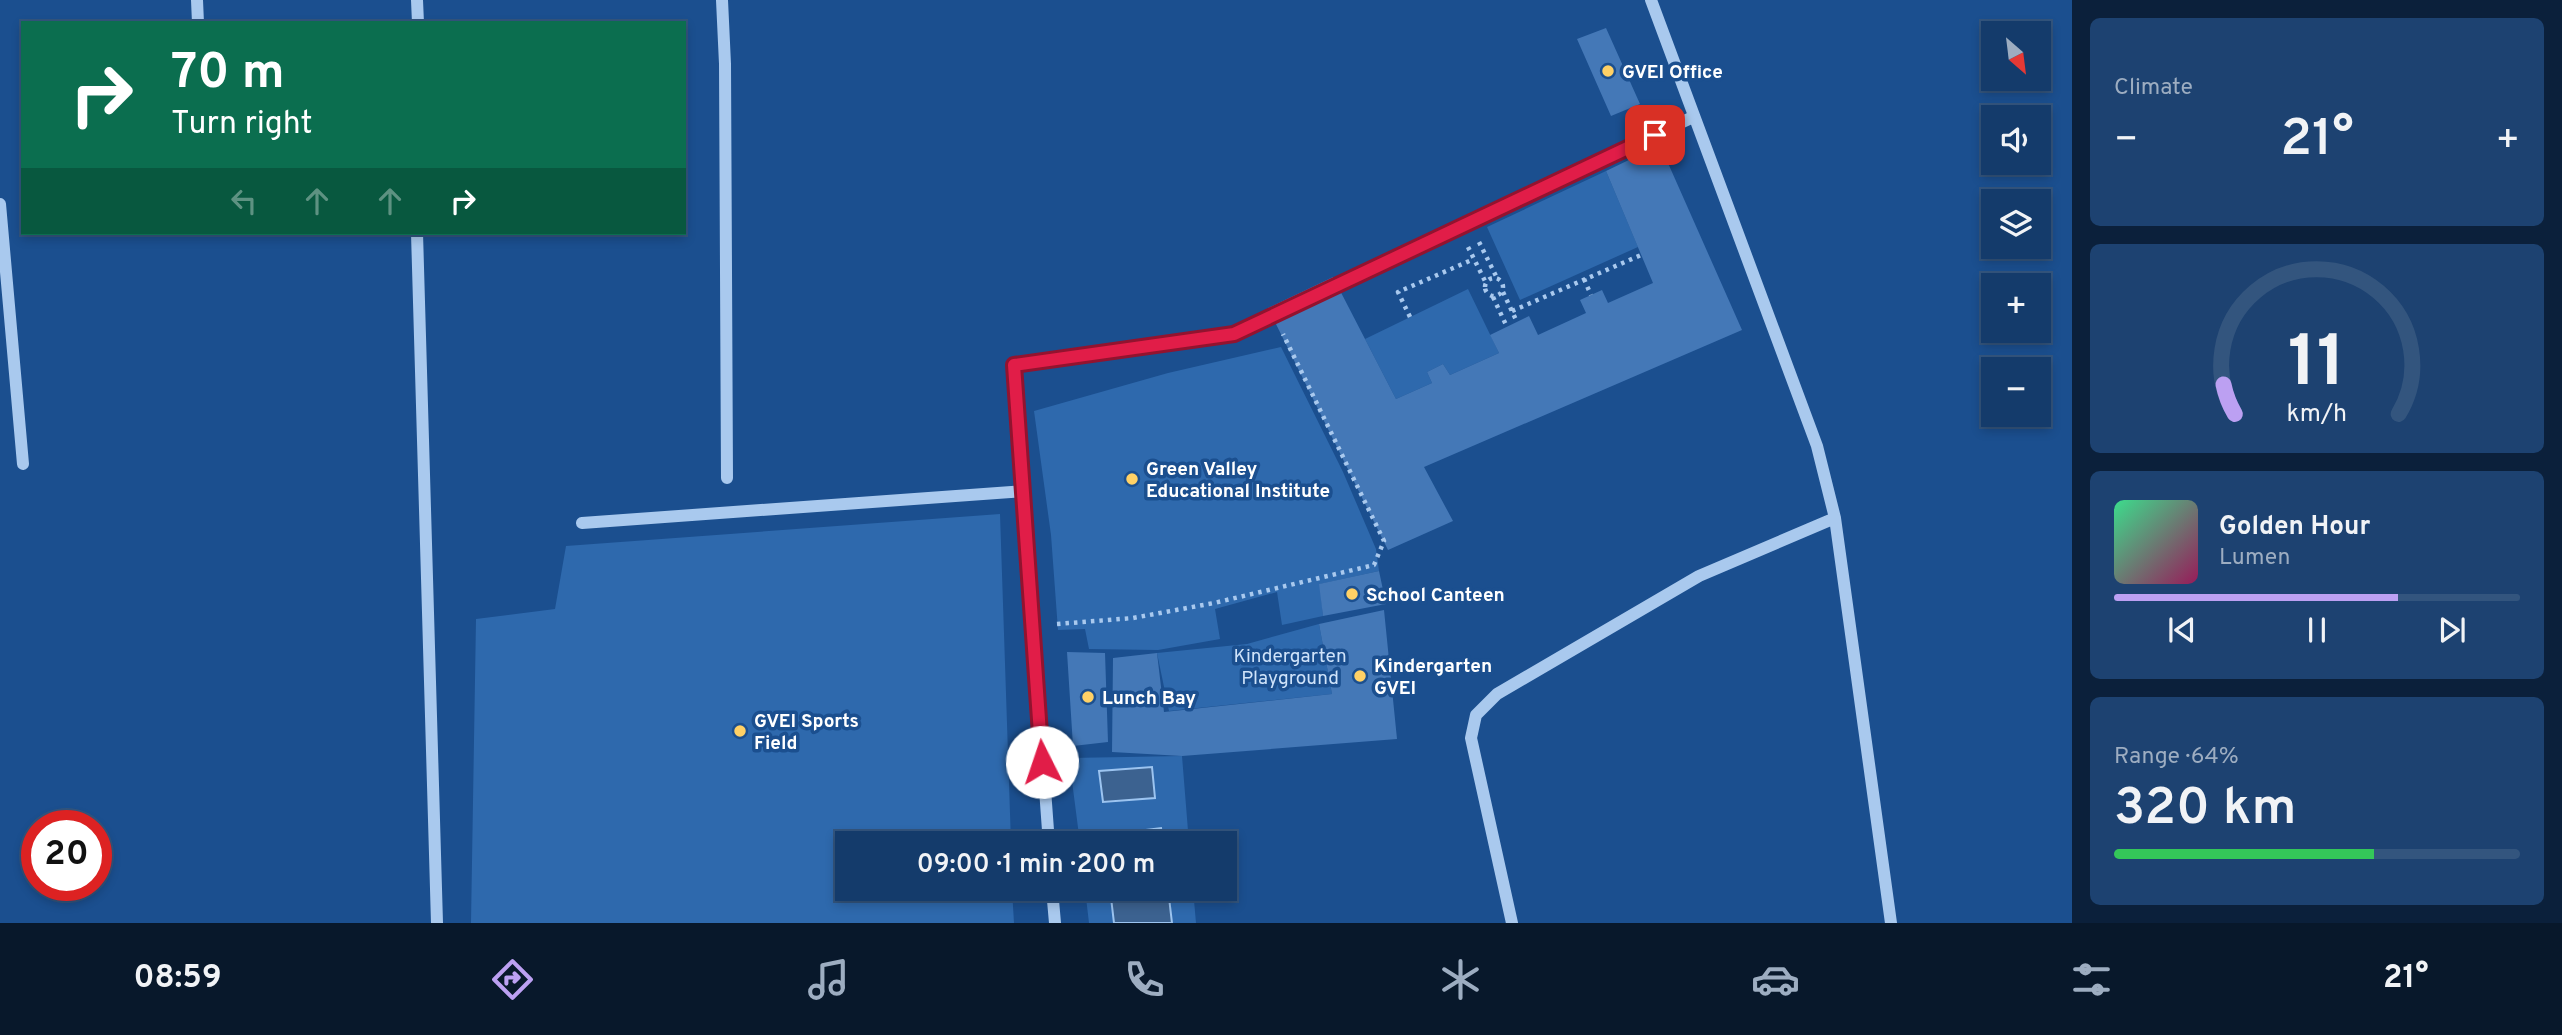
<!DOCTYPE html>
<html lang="en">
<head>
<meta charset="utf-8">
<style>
	body { margin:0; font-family:Overpass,sans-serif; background:#1d4271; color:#f1f3f6; height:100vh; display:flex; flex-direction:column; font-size:26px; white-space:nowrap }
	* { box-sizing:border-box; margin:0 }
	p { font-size:23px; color:#9dadc1 }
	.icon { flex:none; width:38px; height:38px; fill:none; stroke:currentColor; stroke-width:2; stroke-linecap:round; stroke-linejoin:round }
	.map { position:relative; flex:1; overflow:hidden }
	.sheet { display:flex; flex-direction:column; gap:18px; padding:18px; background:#0b203b; width:490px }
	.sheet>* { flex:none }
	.hud { position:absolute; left:21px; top:21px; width:665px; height:214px; border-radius:0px; box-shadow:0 4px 10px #0003,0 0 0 2px #33557e; background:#0b6e4f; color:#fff; overflow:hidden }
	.needle { width:46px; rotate:152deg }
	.controls { position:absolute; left:1981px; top:21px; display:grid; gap:14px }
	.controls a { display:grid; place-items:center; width:70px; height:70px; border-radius:0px; background:#143b6b; box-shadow:0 4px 10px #0003,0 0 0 2px #33557e; font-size:35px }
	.speed { position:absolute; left:21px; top:810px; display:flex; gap:14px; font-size:35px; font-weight:700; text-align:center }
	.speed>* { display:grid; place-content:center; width:91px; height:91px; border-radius:50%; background:#143b6b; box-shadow:0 4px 10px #0003,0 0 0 2px #33557e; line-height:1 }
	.speed .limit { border:10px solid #d22; background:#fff; color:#111 }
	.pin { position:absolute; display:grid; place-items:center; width:60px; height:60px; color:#fff; margin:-30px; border-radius:14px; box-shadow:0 4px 10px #0006 }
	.me { position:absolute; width:77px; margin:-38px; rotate:356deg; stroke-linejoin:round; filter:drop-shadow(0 0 5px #0008) }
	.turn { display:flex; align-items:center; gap:24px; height:147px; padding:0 35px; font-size:32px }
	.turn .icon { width:91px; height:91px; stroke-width:2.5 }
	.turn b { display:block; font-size:49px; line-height:60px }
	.lanes { display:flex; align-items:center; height:66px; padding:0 35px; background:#0003; justify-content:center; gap:35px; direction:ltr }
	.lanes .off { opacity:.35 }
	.big { font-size:52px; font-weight:600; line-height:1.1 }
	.sheet .tile { flex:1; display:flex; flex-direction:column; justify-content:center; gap:10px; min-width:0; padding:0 24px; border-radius:10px; background:#1d4271 }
	.sheet .dial { align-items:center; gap:0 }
	.dial svg { height:182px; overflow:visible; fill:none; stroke:#33557e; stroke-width:7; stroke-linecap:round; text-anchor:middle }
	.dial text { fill:#f1f3f6; stroke:none }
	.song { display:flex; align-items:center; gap:21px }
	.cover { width:84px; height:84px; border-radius:10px; background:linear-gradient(135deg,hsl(150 70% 55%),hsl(330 70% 35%)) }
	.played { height:7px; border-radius:4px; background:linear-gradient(90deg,#bca0f2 70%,#33557e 70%) }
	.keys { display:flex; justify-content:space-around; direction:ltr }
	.heat { display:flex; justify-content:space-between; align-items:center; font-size:38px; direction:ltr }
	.charge { height:10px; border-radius:5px; background:linear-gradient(90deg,#34c759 64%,#33557e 0) }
	.trip { position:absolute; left:835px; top:831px; width:402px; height:70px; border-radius:0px; background:#143b6b; box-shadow:0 4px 10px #0003,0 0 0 2px #33557e; font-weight:600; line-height:70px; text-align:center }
	.tab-bar { display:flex; height:112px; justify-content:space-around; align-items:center; background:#08182b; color:#9dadc1 }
	.tab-bar .icon { width:49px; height:49px }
	.tab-bar .on { color:#bca0f2 }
	.tab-bar b { font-size:32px; color:#f1f3f6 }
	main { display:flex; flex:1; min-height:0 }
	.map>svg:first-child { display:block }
	.green { fill:#2e69ad }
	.water { fill:#3c6290; stroke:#9cc4f0; stroke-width:2 }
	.building { fill:#4478b7 }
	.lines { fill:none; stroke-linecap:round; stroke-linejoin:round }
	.path { stroke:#a9c9ee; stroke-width:4.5; stroke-dasharray:3.5 5; stroke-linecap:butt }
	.minor { stroke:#a9c9ee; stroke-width:12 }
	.route-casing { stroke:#92132f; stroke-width:18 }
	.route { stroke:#e11d48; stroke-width:12 }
	.poi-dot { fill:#ffd166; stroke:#1b4f8f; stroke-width:2.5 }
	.labels { text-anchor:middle; stroke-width:7; stroke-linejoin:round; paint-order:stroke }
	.poi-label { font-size:19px; font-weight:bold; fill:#fff; stroke:#1b4f8f; text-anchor:start }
	.park-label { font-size:19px; fill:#cfe3fa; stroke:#1b4f8f }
</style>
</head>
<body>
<main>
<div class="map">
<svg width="2072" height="923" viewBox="0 0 2072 923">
	<rect width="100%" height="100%" fill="#1b4f8f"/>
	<path class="green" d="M1606 171 1638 247 1520 300 1487 227Z
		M1468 289 1499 353 1450 375 1443 364 1427 372 1432 383 1396 399 1365 339Z
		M1281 347 1343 472 1376 549 1379 571 1320 584 1323 616 1282 625 1277 592 1215 609 1220 639 1158 650 1089 649 1085 629 1058 630 1051 535 1034 411 1168 373Z
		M1000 514 1011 843 847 844V889H1012L1014 923H471L476 619 555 609 566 546Z
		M1319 624 1332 694 1169 711 1157 653 1247 644Z
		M1182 756 1189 843H1080L1069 758Z
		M1085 889H1193L1196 923H1089Z"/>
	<path class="water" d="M1152 767 1155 798 1103 802 1099 771Z
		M1161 828 1163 843H1105L1104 835Z
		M1110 889H1168L1172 923H1114Z"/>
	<path class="building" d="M1606 28 1640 104 1611 116 1577 39Z
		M1660 145 1742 330 1424 467 1453 521 1388 550 1268 308 1333 277 1396 399 1432 383 1427 372 1443 364 1450 375 1499 353 1490 335 1529 316 1538 335 1586 313 1580 300 1602 290 1608 303 1653 283 1606 171Z
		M1379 571 1386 604 1323 616 1319 584Z
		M1384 610 1397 739 1182 756 1112 752 1113 658 1157 653 1164 712 1332 694 1319 624Z
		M1067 652 1105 653 1108 742 1073 746Z"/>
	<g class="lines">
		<path class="path" d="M1479 242 1497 278
			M1468 247 1486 283
			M1485 287a9 9 0 1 1 18 0a9 9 0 1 1-18 0Z
			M1584 279 1591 295
			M1503 292 1517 322
			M1493 297 1507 327
			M1512 311 1641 255
			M1410 317 1398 292 1474 259
			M1057 624 1133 618 1214 603 1374 565 1384 541 1283 334"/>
		<path class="minor" d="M197 0 198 23
			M417 0 418 23
			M722 0 725 64 727 478
			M1651 0 1817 446 1835 518 1891 923
			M0 204 23 464
			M417 233 437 923
			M582 523 1024 491
			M1049 844 1014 365 1234 333 1693 117
			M1052 889 1055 923
			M1512 923 1471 738 1476 715 1497 694 1699 576 1835 518"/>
	</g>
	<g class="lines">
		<defs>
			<path id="route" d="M1042 762 1014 365 1234 334 1655 135"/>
		</defs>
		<use href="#route" class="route-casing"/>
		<use href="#route" class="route"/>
	</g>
	<g class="poi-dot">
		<circle cx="1608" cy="71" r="7"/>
		<circle cx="1132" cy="479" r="7"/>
		<circle cx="1352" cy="594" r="7"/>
		<circle cx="1360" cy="676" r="7"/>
		<circle cx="1088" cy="697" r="7"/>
		<circle cx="740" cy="731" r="7"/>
	</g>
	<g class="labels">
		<g class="poi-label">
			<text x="1622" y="78">GVEI Office</text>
			<text x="1146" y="475">Green Valley<tspan x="1146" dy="22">Educational Institute</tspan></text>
			<text x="1366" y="601">School Canteen</text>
			<text x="1374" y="672">Kindergarten<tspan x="1374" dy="22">GVEI</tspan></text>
			<text x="1102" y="704">Lunch Bay</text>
			<text x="754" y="727">GVEI Sports<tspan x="754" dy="22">Field</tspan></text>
		</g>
		<g class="park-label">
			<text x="1290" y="662">Kindergarten<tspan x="1290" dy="22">Playground</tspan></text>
		</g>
	</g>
</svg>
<div class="controls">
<a><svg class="needle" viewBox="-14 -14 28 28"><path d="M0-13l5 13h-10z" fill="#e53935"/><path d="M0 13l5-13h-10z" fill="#9dadc1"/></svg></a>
<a><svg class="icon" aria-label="sound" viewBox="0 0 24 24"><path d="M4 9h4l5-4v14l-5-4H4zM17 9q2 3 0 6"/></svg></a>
<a><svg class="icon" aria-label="layers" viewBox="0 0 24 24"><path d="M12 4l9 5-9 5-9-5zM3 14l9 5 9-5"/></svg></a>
<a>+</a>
<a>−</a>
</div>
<div class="speed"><div class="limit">20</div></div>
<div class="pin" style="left:1655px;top:135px;background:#d93025"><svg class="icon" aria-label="arrive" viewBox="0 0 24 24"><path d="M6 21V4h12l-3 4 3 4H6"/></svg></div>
<svg class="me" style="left:1042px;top:762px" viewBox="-20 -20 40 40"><circle r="19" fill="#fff"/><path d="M0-13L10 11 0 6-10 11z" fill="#e11d48"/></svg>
<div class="trip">09:00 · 1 min · 200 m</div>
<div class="hud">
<div class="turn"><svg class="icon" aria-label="right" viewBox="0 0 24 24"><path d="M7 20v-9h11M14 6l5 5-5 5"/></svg><div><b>70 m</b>Turn right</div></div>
<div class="lanes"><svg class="icon off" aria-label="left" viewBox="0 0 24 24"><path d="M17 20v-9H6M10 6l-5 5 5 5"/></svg><svg class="icon off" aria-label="ahead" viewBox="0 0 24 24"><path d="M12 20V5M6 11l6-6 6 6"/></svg><svg class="icon off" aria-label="ahead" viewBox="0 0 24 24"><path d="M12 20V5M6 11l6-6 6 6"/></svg><svg class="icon" aria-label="right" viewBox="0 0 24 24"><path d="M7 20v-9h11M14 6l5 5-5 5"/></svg></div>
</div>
</div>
<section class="sheet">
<div class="tile"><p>Climate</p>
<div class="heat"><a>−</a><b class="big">21°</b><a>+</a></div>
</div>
<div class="tile dial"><svg viewBox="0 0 100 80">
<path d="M14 69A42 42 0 1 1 86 69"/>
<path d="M14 69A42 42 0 0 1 9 56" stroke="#bca0f2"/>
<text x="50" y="56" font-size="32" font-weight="700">11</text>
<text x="50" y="72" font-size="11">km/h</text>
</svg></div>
<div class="tile">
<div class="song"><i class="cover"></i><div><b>Golden Hour</b><p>Lumen</p></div></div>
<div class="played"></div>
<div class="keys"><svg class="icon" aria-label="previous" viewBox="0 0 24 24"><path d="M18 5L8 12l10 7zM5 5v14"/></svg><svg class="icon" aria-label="pause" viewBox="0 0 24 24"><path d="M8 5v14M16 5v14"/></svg><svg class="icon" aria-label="next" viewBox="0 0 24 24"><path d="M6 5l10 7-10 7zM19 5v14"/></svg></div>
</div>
<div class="tile"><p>Range · 64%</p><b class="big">320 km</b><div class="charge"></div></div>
</section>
</main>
<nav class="tab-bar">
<b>08:59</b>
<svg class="icon on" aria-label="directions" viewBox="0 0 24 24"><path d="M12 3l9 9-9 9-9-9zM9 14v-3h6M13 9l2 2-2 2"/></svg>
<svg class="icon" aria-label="music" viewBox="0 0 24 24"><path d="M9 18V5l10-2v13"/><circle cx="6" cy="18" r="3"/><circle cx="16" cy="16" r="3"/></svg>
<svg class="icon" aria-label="phone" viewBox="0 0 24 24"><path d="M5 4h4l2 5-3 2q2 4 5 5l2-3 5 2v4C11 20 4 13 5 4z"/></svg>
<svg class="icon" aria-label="climate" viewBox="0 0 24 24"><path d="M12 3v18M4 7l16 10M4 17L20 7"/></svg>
<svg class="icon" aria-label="car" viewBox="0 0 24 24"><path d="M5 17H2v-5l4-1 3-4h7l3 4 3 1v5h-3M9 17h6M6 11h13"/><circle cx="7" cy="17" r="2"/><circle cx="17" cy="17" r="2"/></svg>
<svg class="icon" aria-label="filters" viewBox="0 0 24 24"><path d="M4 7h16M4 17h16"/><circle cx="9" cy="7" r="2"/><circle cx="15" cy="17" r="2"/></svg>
<b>21°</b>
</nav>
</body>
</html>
